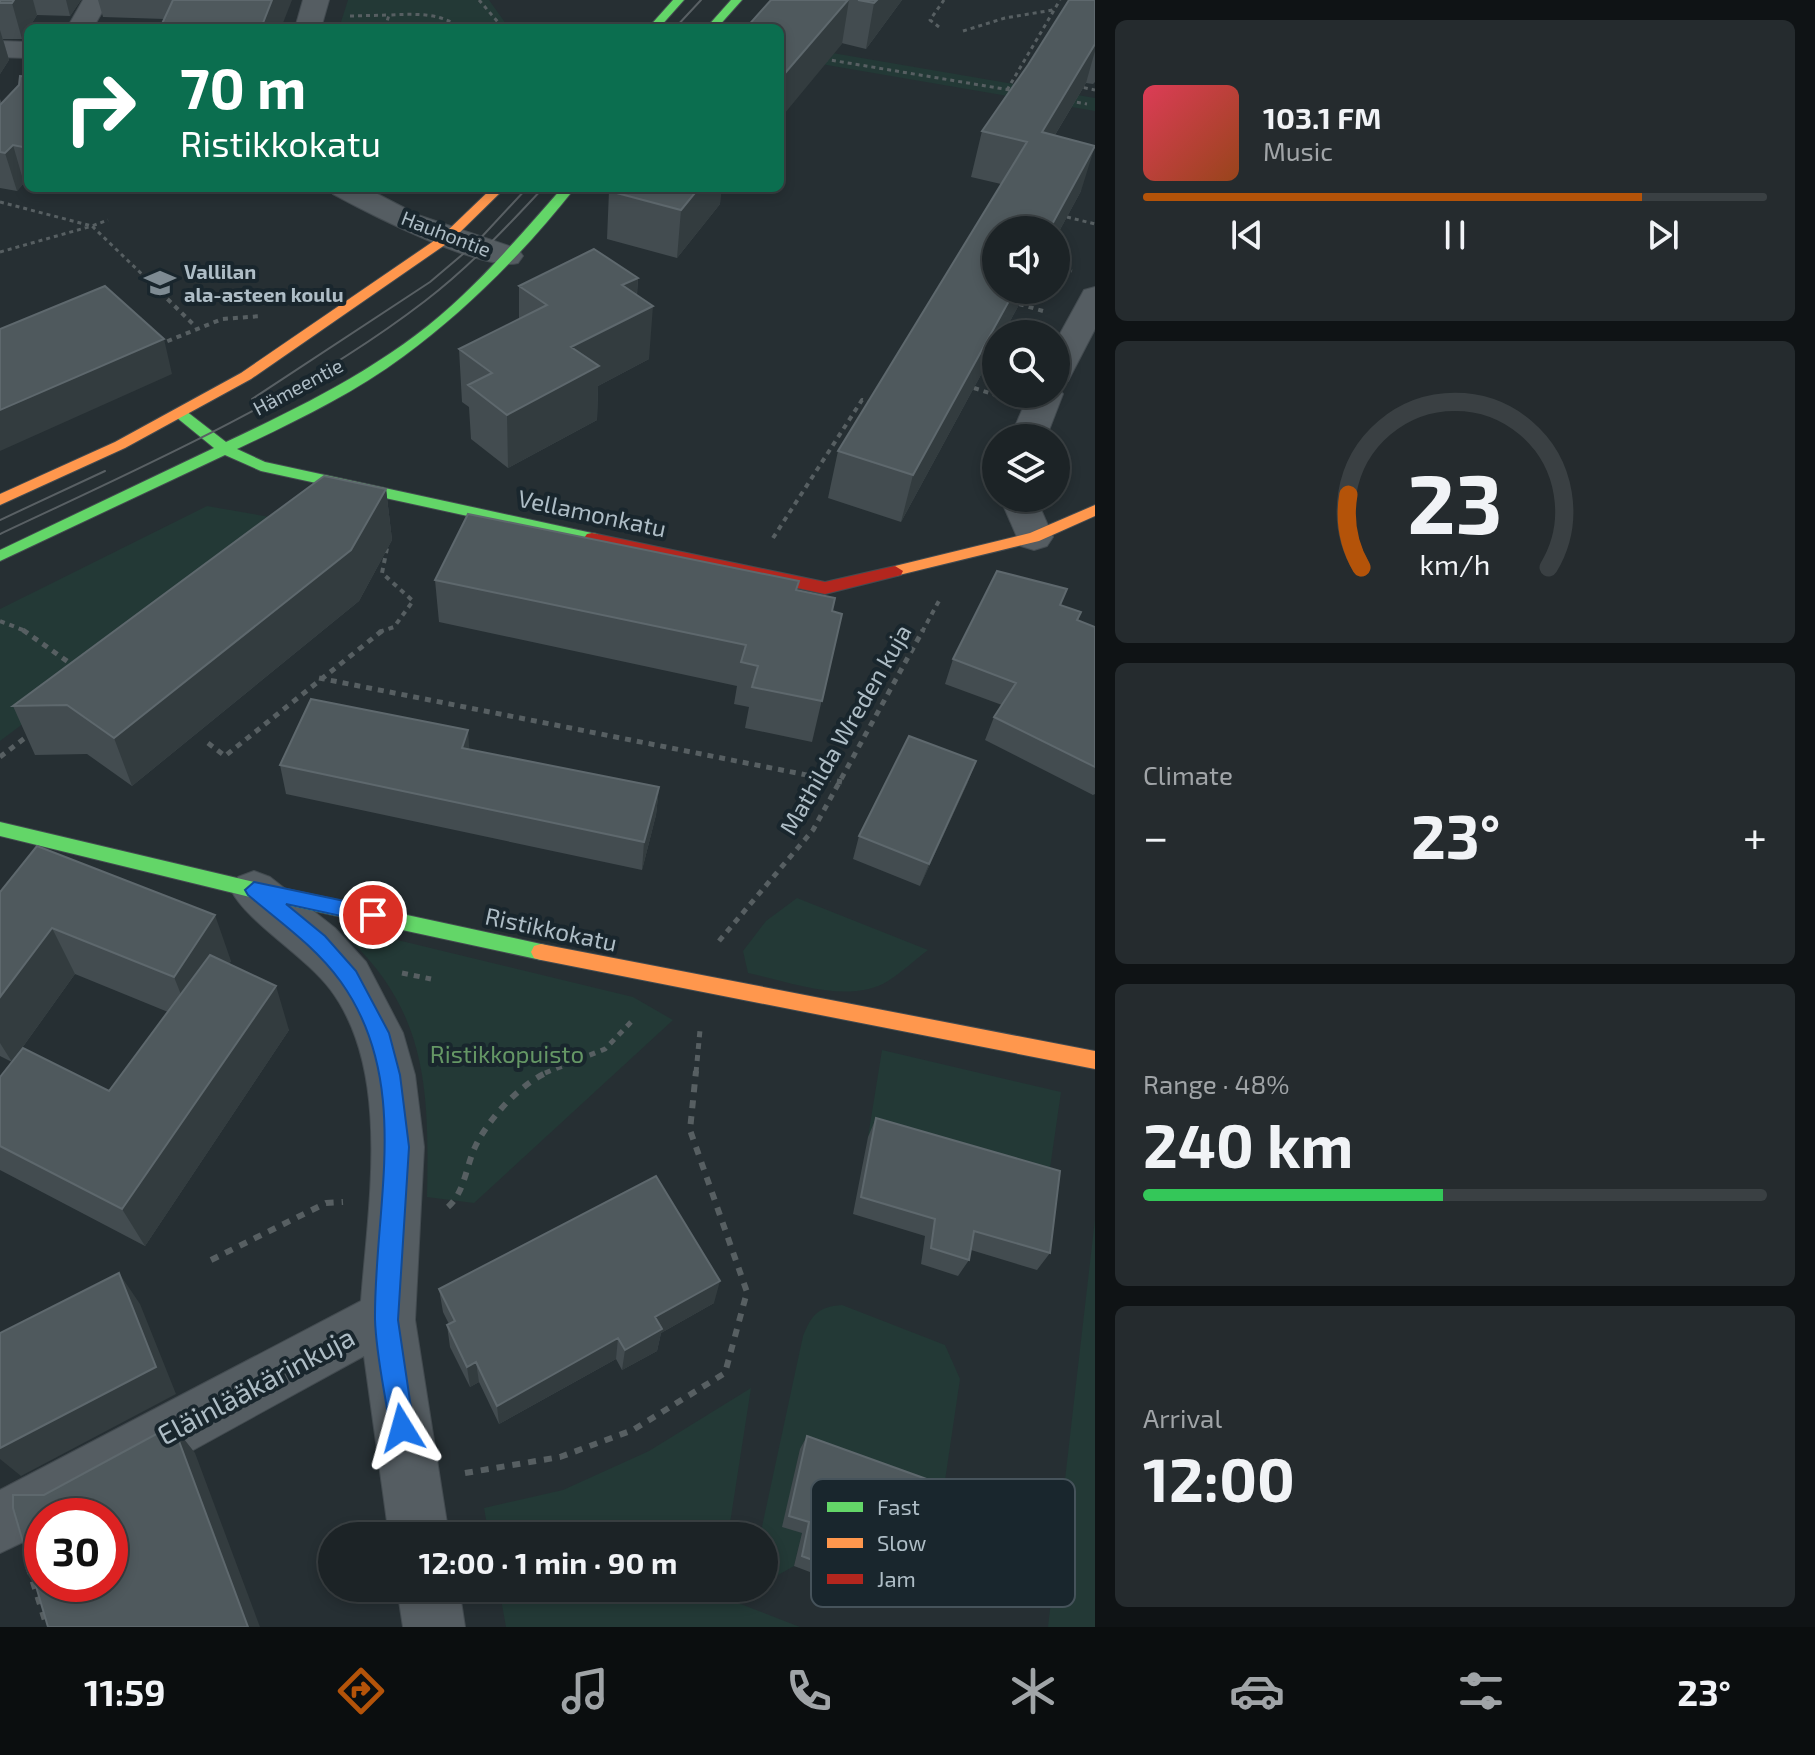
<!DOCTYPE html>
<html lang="en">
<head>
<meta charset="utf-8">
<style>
	body { margin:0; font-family:"Exo 2",sans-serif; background:#252b2e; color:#f1f3f6; height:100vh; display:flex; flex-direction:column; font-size:30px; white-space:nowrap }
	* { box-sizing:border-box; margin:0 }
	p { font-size:26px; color:#a0a4a7 }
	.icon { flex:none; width:44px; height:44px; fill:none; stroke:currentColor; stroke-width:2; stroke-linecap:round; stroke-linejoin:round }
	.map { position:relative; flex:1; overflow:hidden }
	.side { display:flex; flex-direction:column; gap:20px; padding:20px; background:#0f1315; width:720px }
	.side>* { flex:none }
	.top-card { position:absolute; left:24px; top:24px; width:760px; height:168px; border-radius:12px; box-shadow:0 4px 12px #0003,0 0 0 2px #3a4043; background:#0b6e4f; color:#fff; overflow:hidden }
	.fabs { position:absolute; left:982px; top:216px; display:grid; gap:16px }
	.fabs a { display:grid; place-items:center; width:88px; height:88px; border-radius:50%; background:#1c2326; box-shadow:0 4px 12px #0003,0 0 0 2px #3a4043; font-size:40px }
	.speed { position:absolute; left:24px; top:1498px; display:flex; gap:16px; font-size:40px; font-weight:700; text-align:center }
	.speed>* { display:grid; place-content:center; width:104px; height:104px; border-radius:50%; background:#1c2326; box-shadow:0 4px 12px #0003,0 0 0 2px #3a4043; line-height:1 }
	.speed .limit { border:12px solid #d22; background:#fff; color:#111 }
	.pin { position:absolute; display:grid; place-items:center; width:68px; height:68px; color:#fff; margin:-34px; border:4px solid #fff; border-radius:50%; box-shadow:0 2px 8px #0007 }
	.me { position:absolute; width:88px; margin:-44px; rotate:352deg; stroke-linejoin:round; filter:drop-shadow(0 0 6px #0008) }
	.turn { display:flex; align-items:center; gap:28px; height:168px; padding:0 24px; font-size:36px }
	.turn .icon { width:104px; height:104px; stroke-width:2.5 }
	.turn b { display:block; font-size:56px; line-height:68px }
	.big { font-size:60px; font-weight:700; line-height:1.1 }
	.side .card { flex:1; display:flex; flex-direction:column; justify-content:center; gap:12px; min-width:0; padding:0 28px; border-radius:12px; background:#252b2e }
	.side .dial { align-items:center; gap:0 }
	.dial svg { height:208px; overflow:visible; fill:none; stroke:#3a4043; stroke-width:7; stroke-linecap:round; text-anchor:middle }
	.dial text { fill:#f1f3f6; stroke:none }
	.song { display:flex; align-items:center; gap:24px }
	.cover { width:96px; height:96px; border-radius:12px; background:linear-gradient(135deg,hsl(350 70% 55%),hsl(20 70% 35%)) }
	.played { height:8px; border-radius:4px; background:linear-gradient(90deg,#b45309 80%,#3a4043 80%) }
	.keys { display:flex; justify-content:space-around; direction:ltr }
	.heat { display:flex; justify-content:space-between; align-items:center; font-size:44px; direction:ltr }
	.charge { height:12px; border-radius:6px; background:linear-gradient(90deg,#34c759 48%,#3a4043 0) }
	.trip { position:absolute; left:318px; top:1522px; width:460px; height:80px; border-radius:40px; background:#1c2326; box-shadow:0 4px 12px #0003,0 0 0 2px #3a4043; font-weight:700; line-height:80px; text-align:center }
	.dock { display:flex; height:128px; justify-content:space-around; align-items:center; background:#0b0e0f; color:#a0a4a7 }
	.dock .icon { width:56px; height:56px }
	.dock .selected { color:#b45309 }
	.dock b { font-size:36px; color:#f1f3f6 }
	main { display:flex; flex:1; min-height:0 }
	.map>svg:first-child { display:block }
	.green { fill:#233936 }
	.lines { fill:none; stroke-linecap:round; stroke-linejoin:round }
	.street-casing { stroke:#434b50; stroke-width:2 }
	.fast-casing { stroke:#434b50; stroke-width:2 }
	.slow-casing { stroke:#434b50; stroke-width:2 }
	.jam-casing { stroke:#434b50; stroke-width:2 }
	.path-far3 { stroke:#575f62; stroke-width:3; stroke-dasharray:4 4; stroke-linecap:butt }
	.path-far2 { stroke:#575f62; stroke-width:4; stroke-dasharray:5 5; stroke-linecap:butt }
	.path-far1 { stroke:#575f62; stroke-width:5; stroke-dasharray:6 6; stroke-linecap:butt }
	.path { stroke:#575f62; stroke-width:6; stroke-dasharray:8 8; stroke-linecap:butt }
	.street { fill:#555d62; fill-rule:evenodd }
	.fast { fill:#63d668; fill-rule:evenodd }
	.slow { fill:#ff974d; fill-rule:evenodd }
	.jam { fill:#b3261e; fill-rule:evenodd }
	.tram { stroke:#596064; stroke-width:2 }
	.wall { fill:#434c50 }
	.shaded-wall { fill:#333c3f }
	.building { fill:#4f595d; stroke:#5e686d; stroke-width:2; fill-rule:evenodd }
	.route { fill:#1a73e8; stroke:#114b97; stroke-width:2 }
	.labels { text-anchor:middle; stroke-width:8; stroke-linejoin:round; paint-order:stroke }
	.far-street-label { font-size:20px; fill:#aebdc6; stroke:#19262d }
	.far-poi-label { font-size:20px; font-weight:bold; fill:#aebdc6; stroke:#19262d; text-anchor:start }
	.street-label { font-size:24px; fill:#aebdc6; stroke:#19262d }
	.park-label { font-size:24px; fill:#659765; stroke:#19262d }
	.near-street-label { font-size:28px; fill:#aebdc6; stroke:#19262d }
	.key { fill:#19262d; stroke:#46535b; stroke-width:2 }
	.key-label { font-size:22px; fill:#aebdc6 }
</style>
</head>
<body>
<main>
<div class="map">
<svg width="1095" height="1627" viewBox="0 0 1095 1627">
	<rect width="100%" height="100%" fill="#262f33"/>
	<path class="green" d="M348 0H489L509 28H339Z
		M780 44 1095 98V111L780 57Z
		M207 506 293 521 0 741V609Z
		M797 898 928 950C915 960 902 972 888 981 849 1005 790 982 748 973L743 951 766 921Z
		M352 929 633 997 673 1020 474 1203 427 1197C429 1096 429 1014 349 939L347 934Z
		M882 1050 1061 1092 1047 1189 868 1137Z
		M1095 1219V1627H1048Z
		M842 1305 945 1345 960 1379 933 1562 911 1556 800 1449 783 1526 802 1533 794 1566 764 1583V1536H760L803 1336C812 1315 817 1307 842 1305Z
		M751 1388 728 1536H489L484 1508 563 1490 649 1451Z
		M499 1588H755L733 1601 800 1627H506Z"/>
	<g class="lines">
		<defs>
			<path id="street" d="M83 0H109L93 28H67Z
				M303 0H329L321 28H295Z
				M0 41 28 42V58L0 57Z
				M328 188H366L418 215 518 249 523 256 518 263C482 272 368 213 333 194Z
				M1095 287V329L1068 381 1056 384V341L1084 290Z
				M1056 386 1063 394 1046 438H1010L1029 394H1056Z
				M1000 498H1036L1053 537 1047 546 1034 550 1021 546Z
				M254 871 270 877 335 928 366 962 403 1033 415 1075 424 1147 415 1320 449 1536H389L364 1356 73 1516H42V1533L0 1553V1490L361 1301C368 1206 392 1071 330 989 304 955 247 922 231 890L238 877Z
				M397 1588H459L465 1627H403Z"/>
			<path id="fast" d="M673 0H684L659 28H648Z
				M731 0H742L717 28H706Z
				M562 188H575C526 250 468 309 404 356 353 394 294 422 237 449L265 462 592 533 597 534 600 538 597 542 592 543 261 471 225 455 0 561V550L214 448 176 417V411H186L226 442C309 403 396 360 463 295 498 262 530 224 562 188Z
				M0 822 254 882 541 944 548 946 551 952 548 958 541 960 254 898 0 836Z"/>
			<path id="slow" d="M492 188H505L452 240 251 379 125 448 0 505V494L115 442 241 373 444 234Z
				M1095 505V516L1039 541 895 576 887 571 895 566 1030 533Z
				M541 944 1095 1051V1069L541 960 534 958 531 952 534 946Z"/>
			<path id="jam" d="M592 533 825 582 895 566 903 571 901 575 825 594 587 542 584 538 587 534Z"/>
		</defs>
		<use href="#street" class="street-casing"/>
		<use href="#fast" class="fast-casing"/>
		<use href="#slow" class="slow-casing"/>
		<use href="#jam" class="jam-casing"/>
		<path class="path-far3" d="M479 0 503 28
			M350 16 389 15
			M939 27 930 20 944 0
			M385 28 389 15C415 14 439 12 461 28
			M963 31 1005 18 1053 10
			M824 59 1016 91
			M1076 86 1095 90
			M1007 90 1060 0
			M1069 101 1087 104
			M0 202 92 226 108 220
			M1067 217 1095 224
			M0 252 92 226 148 280
			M1056 267 1072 271"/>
		<path class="path-far2" d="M146 278 196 327
			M1019 304 1043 311
			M158 345 222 319 262 316
			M974 388 999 396
			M773 538 862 400 875 404
			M0 621 28 632
			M379 632 394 627 413 601 382 573 388 543
			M922 632 940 599"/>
		<path class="path-far1" d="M23 630 74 666
			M319 678 842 782
			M208 743 225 756 383 630
			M0 757 30 734
			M719 941 813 830 923 630
			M402 973 431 979
			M545 1073 605 1049 632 1021
			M696 1073 700 1030"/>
		<path class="path" d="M448 1207C465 1192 466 1165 476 1145 490 1117 521 1083 550 1071
			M211 1260 326 1203 343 1202
			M465 1473 560 1457 633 1430 725 1373 747 1292 690 1130 696 1071
			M28 1566 47 1627"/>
		<use href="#street" class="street"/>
		<use href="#fast" class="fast"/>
		<use href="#slow" class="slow"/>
		<use href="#jam" class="jam"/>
		<path class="tram" d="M675 28 701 0
			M252 399 430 282 476 243 527 188
			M0 520 105 471
			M0 534C146 465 296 400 425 301 468 268 506 228 543 188"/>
	</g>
	<path class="wall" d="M0 0H81L70 16 37 15 22 39H3L9 60 0 74Z
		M98 0H292L164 19 103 17Z
		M771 0H902L866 49 780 28Z
		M1095 0V82L1093 84 1086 83 1055 135 1081 191 1056 237V230L996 290H1027L1003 334H996V347L901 522 828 498 838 451 1001 184 971 177 982 131Z
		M28 77V183H24L17 191 0 188V99L2 104Z
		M56 188H79L76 191Z
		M612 188H721L720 204 677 258 607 239 609 191Z
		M638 278 637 295 649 359 598 386 597 420 508 468 471 439 469 407 462 402 459 349 519 319V286Z
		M386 489 392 540 359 601 132 786 87 754 35 755 13 706Z
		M435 580 832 611 842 614 812 742 745 728 749 707 734 704 737 686 439 622Z
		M1061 605 1077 620 1095 627V794L1093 795 985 740 994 717 1002 705 945 684 953 659Z
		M976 761 967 784 920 886 853 859 859 836Z
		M280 765 659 787 656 815 642 870 286 794Z
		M0 892 231 961 229 964 289 1030 145 1246 0 1170V1077L109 1091 168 1012 75 974 12 1062 0 1056Z
		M876 1118 1050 1253 1037 1270 971 1250 969 1260 958 1276 921 1264 925 1236 853 1214 868 1137Z
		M439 1289 714 1303 661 1333 657 1351 622 1370 616 1359 499 1424 479 1382 470 1387 450 1347 447 1325 449 1324 443 1312Z
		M807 1436 919 1564 908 1573 899 1570 895 1591 884 1600 794 1566 802 1533 782 1527 800 1449Z"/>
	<path class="shaded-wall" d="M14 0H33L37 15 22 39 12 3Z
		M66 0H81L70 16Z
		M272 0H292L281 28H261Z
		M848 0H849L842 44 780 119V79Z
		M877 0H902L866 49 874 3Z
		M0 30 9 60 0 74Z
		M1095 44V51L1086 83 1029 178 1042 132Z
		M13 145 24 183 17 191 5 153Z
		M1095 146 1081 191 1056 237V230H1049Z
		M699 188H721L720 204 677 258 681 210Z
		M638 278 635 314 653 306 649 359 598 386 597 420 508 468 507 415 622 285Z
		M1015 290H1027L1003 334H996V347L901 522 913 475Z
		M164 339 172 374 0 451V410Z
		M386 489 392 540 359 601 132 786 114 738Z
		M468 730 470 760 462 748Z
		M976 761 967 784 920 886 929 864Z
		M659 787 656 815 642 870 644 842Z
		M215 915 231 961 192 1022 174 977Z
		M52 928 75 974 12 1062 0 1043V997Z
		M276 986 289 1030 145 1246 122 1209Z
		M119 1273 140 1304 176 1394 21 1476 0 1459V1448Z
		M720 1281 714 1303 661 1333 657 1351 622 1370 625 1350 655 1317Z
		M618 1338 616 1359 499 1424 497 1406Z
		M476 1362 479 1382 470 1387 467 1367Z
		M173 1425 195 1453 260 1627H248Z"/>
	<path class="building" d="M0 0H14L12 3H0Z
		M173 0H272L261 28H160Z
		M771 0H848L780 79V28H746Z
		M858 0H877L874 3Z
		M1069 0H1095V44L1042 132 1095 146 1049 230H996V290H1015L913 475 838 451 1027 142 982 131 1028 65Z
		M20 76 28 77V148L13 145 5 153 0 152V105L19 85Z
		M612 188H699L681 210 609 191Z
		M594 249 638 278 622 285 653 306 571 347 599 366 507 415 468 385 492 373 459 349 547 305 519 286Z
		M105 286 164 339 0 410V329Z
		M324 476 386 489 351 550 114 738 67 705 13 706Z
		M468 514 799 581 796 590 835 598 832 611 842 614 822 701 752 687 758 666 741 662 746 645 435 580Z
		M997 571 1067 589 1060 605 1081 612 1077 620 1095 627V767L994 717 1016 683 953 659Z
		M311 699 468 730 462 748 659 787 644 842 280 765Z
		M909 736 976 761 929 864 859 836Z
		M37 846 215 915 174 977 52 928 0 997V892Z
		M210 955 276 986 122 1209 0 1146V1077L23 1048 109 1091Z
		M876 1118 1060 1171 1050 1253 974 1231 969 1260 931 1248 935 1219 861 1197Z
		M656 1176 720 1281 655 1317 662 1329 625 1350 618 1338 497 1406 476 1362 467 1367 447 1325 455 1321 439 1289Z
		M119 1273 156 1367 0 1448V1333Z
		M173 1425 248 1627H48L13 1508V1495H44ZM42 1516H110V1584H42Z
		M807 1436 932 1481 919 1564 901 1557 895 1591 802 1556 809 1522 789 1516Z"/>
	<path class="route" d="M254 882 373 907 383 915 373 923 286 904 325 936 356 971 389 1033 400 1075 409 1147 398 1320 414 1428 410 1436 402 1440 393 1436 390 1428C385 1392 376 1355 375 1319 374 1206 413 1083 341 982 316 947 280 922 248 895L245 890Z"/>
	<defs>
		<symbol id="school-bare" viewBox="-9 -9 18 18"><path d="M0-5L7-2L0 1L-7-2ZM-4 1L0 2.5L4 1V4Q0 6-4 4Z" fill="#7e8b93" stroke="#19262d" stroke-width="2.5" paint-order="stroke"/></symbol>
	</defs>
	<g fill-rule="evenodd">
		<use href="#school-bare" x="138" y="261" width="44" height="44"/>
	</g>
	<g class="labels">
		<g class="far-street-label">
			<text transform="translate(446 234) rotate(21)" y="7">Hauhontie</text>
			<text transform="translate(298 387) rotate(-28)" y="7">Hämeentie</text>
		</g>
		<g class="far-poi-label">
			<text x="184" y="279">Vallilan<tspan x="184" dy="23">ala-asteen koulu</tspan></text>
		</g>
		<g class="street-label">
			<text transform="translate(592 514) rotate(12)" y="8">Vellamonkatu</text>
			<text transform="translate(846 730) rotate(-60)" y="8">Mathilda Wreden kuja</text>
			<text transform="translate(551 930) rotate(12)" y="8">Ristikkokatu</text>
		</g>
		<g class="park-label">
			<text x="507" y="1063">Ristikkopuisto</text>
		</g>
		<g class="near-street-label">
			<text transform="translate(256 1386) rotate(-28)" y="10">Eläinlääkärinkuja</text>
		</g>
	</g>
	<rect x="811" y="1479" width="264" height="128" rx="12" class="key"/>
	<rect x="827" y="1502" width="36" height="10" fill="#63d668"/>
	<rect x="827" y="1538" width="36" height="10" fill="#ff974d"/>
	<rect x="827" y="1574" width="36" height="10" fill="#b3261e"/>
	<g class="key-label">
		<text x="877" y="1515">Fast</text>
		<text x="877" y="1551">Slow</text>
		<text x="877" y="1587">Jam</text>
	</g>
</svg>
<div class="fabs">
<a><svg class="icon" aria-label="sound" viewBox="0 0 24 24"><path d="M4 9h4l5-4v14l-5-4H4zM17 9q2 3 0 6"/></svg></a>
<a><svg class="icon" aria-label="search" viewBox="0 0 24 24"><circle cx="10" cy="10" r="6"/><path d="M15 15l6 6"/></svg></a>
<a><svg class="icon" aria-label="layers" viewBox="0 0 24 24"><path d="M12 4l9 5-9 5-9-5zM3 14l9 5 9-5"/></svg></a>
</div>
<div class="speed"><div class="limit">30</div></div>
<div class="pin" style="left:373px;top:915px;background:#d93025"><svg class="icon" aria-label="arrive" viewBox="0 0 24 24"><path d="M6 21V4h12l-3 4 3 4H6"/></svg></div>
<svg class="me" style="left:402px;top:1428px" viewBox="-20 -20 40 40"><path d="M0-17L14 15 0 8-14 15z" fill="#1a73e8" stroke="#fff" stroke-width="4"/></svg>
<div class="trip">12:00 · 1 min · 90 m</div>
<div class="top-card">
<div class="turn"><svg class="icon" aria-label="right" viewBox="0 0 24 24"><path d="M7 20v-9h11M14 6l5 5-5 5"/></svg><div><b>70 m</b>Ristikkokatu</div></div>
</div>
</div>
<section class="side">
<div class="card">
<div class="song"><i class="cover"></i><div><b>103.1 FM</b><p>Music</p></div></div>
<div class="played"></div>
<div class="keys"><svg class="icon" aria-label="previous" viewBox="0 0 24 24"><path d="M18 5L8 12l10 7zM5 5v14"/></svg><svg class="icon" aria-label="pause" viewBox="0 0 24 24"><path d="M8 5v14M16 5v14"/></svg><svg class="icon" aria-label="next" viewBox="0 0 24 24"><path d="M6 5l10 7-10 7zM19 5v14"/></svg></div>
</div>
<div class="card dial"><svg viewBox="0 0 100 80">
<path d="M14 69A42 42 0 1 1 86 69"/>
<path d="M14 69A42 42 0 0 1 9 41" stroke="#b45309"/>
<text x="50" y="56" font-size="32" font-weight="700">23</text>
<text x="50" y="72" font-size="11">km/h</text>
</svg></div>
<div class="card"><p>Climate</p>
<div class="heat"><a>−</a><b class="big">23°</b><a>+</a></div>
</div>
<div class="card"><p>Range · 48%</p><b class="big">240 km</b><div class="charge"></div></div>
<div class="card"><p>Arrival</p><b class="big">12:00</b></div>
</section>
</main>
<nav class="dock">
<b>11:59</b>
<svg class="icon selected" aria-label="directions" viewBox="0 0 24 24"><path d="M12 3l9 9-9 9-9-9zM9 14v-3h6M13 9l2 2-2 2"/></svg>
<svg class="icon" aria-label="music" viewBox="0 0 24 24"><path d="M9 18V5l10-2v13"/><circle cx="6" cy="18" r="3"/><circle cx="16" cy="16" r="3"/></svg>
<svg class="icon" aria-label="phone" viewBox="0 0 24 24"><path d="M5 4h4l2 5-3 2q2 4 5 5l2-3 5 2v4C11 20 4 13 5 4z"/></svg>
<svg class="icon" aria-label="climate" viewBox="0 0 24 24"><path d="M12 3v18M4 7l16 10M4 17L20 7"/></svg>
<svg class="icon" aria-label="car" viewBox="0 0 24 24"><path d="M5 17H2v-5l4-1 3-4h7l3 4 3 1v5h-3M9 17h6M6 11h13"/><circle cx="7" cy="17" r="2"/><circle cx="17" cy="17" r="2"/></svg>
<svg class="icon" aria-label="filters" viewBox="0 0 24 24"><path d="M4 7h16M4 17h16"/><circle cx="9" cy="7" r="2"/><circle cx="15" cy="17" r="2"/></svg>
<b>23°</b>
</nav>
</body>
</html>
